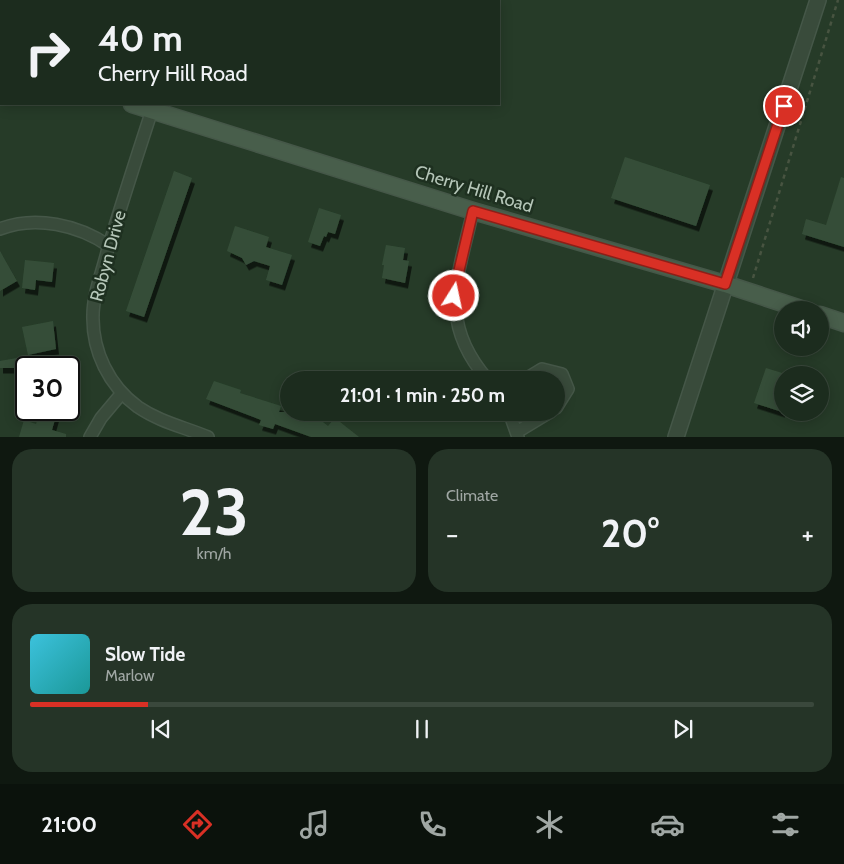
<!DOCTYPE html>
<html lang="en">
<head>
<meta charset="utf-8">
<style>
	body { margin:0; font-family:Cabin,sans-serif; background:#253427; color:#f1f3f6; height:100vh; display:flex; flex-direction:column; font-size:19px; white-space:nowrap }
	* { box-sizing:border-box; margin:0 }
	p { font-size:16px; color:#a0a7a4 }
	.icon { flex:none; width:28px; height:28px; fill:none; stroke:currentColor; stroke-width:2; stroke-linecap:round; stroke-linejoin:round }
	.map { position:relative; height:437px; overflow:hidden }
	.panel { display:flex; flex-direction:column; gap:12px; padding:12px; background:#0f1810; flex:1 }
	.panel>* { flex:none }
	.banner { position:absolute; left:0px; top:0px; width:500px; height:105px; box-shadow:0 2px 12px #0003,0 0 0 1px #3a483c; background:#1c2c1e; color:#f1f3f6; overflow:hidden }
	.fabs { position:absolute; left:774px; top:301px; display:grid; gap:10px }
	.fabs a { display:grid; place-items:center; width:55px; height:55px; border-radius:50%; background:#1c2c1e; box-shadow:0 2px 12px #0003,0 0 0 1px #3a483c; font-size:25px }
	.speed { position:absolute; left:15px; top:356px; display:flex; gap:10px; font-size:25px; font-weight:700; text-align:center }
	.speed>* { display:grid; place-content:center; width:65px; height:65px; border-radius:50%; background:#1c2c1e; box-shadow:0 2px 12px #0003,0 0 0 1px #3a483c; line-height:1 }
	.speed .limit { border:2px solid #111; border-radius:8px; background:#fff; color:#111 }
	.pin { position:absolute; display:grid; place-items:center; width:42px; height:42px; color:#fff; margin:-21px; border:2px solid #fff; border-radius:50%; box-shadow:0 1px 5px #0007 }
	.me { position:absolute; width:55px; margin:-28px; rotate:10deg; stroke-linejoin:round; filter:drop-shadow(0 0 4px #0008) }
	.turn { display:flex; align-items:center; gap:18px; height:105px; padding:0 15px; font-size:22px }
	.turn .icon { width:65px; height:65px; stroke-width:2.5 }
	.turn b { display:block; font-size:35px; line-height:42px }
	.big { font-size:38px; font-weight:700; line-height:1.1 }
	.panel .widget { flex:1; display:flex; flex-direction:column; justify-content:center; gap:8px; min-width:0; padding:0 18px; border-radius:20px; background:#253427 }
	.panel .dial { align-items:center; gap:0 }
	.dial b { font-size:65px; line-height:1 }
	.song { display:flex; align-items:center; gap:15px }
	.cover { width:60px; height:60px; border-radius:8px; background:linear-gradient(135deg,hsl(190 70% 55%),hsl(180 70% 35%)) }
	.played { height:5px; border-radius:2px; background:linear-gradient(90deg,#d93025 15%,#3a483c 15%) }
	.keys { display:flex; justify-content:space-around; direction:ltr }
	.heat { display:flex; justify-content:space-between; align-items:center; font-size:28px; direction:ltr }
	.panel .tiles { flex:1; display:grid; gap:12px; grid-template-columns:1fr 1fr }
	.widget:last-child { grid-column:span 2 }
	.trip { position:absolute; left:280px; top:371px; width:285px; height:50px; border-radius:25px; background:#1c2c1e; box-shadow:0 2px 12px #0003,0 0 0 1px #3a483c; font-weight:700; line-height:50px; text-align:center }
	.tabs { display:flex; height:80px; justify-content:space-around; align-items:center; background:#0b120c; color:#a0a7a4 }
	.tabs .icon { width:35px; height:35px }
	.tabs .active { color:#d93025 }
	.tabs b { font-size:22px; color:#f1f3f6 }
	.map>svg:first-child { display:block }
	.building { fill:#354e38; filter:url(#shadow) }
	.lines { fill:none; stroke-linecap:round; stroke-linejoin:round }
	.minor-casing { stroke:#455748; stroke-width:14 }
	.tertiary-casing { stroke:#455748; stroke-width:18 }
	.secondary-casing { stroke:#455748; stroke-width:19 }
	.path { stroke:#485441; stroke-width:2.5; stroke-dasharray:4 4; stroke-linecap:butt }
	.minor { stroke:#394b3b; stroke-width:11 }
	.tertiary { stroke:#394b3b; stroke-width:15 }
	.secondary { stroke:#485e4b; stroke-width:16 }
	.route-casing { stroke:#8d1f18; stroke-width:12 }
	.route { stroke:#d93025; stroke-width:9 }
	.labels { text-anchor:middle; stroke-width:5; stroke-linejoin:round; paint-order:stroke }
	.street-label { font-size:18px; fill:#b5c6b8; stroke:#1e3020 }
</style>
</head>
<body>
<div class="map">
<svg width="844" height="437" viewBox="0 0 844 437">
	<defs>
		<filter id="shadow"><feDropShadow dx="3" dy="5.5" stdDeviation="0" flood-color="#0009"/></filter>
	</defs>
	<rect width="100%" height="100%" fill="#263b28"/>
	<path class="building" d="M625 157 710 185 696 226 611 198Z
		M174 171 192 178 144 317 126 311Z
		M841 177 844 178V247L802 234 806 219 826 225Z
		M319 208 341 215 335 234 328 232 326 237 324 236 320 246 308 242Z
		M235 226 269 237 266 247 292 255 282 285 266 280 270 266 254 261 246 265 242 258 227 251Z
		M386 245 405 248 403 260 409 261 405 283 382 278 384 265H382Z
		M0 251 17 281 0 291Z
		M25 260 54 263 52 282 36 280 35 290 22 288Z
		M53 321 56 349 28 355 22 327Z
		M28 356 31 368H26V370L15 373 14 368H0V361Z
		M766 368 782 373V412L754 403Z
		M214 381 241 390 240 393 281 406 279 412H310L328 426 335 418 359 437H311L275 424 273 429 259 425 261 420 206 399Z
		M40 411 56 416 52 430 66 434V437H19L24 420 36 424Z"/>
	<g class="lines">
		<defs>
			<path id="minor" d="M197 1 198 0
				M154 104C138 153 122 202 107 252 102 273 93 294 93 315 92 351 109 386 138 407 160 422 184 427 208 437
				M473 211C458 277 437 322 488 380
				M0 229C35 215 79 225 109 246
				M524 380 542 369 562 374 568 389 556 408
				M509 412 518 437
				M517 432 550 412
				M90 437 101 418 122 393"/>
			<path id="tertiary" d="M676 437 818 0"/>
			<path id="secondary" d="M0 63H1
				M132 104 473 211 725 284 804 310
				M820 315 844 323"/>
		</defs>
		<use href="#minor" class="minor-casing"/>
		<use href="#tertiary" class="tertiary-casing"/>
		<use href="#secondary" class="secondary-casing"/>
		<path class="path" d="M753 278 838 0"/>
		<use href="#minor" class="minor"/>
		<use href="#tertiary" class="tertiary"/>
		<use href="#secondary" class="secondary"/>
	</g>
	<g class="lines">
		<defs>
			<path id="route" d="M454 296 457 279 473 211 725 284 784 106"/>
		</defs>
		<use href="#route" class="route-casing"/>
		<use href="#route" class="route"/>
	</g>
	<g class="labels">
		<g class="street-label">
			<text transform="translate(474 189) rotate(17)" y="6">Cherry Hill Road</text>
			<text transform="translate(108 256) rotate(-75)" y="6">Robyn Drive</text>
		</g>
	</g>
</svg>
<div class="fabs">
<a><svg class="icon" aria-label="sound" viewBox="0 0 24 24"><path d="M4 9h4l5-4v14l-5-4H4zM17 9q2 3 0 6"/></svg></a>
<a><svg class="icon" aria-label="layers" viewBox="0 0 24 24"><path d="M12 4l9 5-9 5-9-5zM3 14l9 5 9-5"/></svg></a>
</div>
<div class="speed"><div class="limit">30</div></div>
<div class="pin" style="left:784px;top:106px;background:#d93025"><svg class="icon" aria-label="arrive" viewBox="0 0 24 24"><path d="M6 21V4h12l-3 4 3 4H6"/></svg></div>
<svg class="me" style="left:454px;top:296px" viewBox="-20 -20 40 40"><circle r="17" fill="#d93025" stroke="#fff" stroke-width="3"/><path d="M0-11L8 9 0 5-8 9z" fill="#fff"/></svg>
<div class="trip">21:01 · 1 min · 250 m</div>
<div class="banner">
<div class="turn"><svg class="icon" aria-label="right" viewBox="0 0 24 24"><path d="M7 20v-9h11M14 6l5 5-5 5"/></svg><div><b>40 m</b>Cherry Hill Road</div></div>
</div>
</div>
<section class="panel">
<div class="tiles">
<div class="widget dial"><b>23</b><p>km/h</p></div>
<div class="widget"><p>Climate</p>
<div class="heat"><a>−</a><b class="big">20°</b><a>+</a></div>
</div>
<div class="widget">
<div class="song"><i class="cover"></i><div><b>Slow Tide</b><p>Marlow</p></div></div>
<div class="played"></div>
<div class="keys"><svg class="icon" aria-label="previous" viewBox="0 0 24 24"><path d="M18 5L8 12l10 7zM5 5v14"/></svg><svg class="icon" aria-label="pause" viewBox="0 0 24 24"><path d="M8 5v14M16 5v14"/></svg><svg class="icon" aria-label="next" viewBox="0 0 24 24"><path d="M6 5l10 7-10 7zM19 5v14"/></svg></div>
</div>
</div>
</section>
<nav class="tabs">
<b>21:00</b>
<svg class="icon active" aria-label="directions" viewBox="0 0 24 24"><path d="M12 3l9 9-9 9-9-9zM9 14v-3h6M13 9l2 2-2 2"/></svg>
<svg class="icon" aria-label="music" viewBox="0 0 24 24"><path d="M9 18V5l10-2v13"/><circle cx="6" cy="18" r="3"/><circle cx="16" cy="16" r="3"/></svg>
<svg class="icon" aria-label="phone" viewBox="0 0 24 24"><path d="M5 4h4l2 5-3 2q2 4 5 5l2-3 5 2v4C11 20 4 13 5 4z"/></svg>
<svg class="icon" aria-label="climate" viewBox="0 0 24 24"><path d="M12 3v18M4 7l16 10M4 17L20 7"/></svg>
<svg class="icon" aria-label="car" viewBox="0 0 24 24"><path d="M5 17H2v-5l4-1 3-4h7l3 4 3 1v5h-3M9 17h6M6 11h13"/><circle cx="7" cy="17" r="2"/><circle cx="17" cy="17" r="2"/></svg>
<svg class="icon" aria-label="filters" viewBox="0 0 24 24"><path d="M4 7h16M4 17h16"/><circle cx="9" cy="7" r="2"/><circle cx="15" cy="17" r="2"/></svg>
</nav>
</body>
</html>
